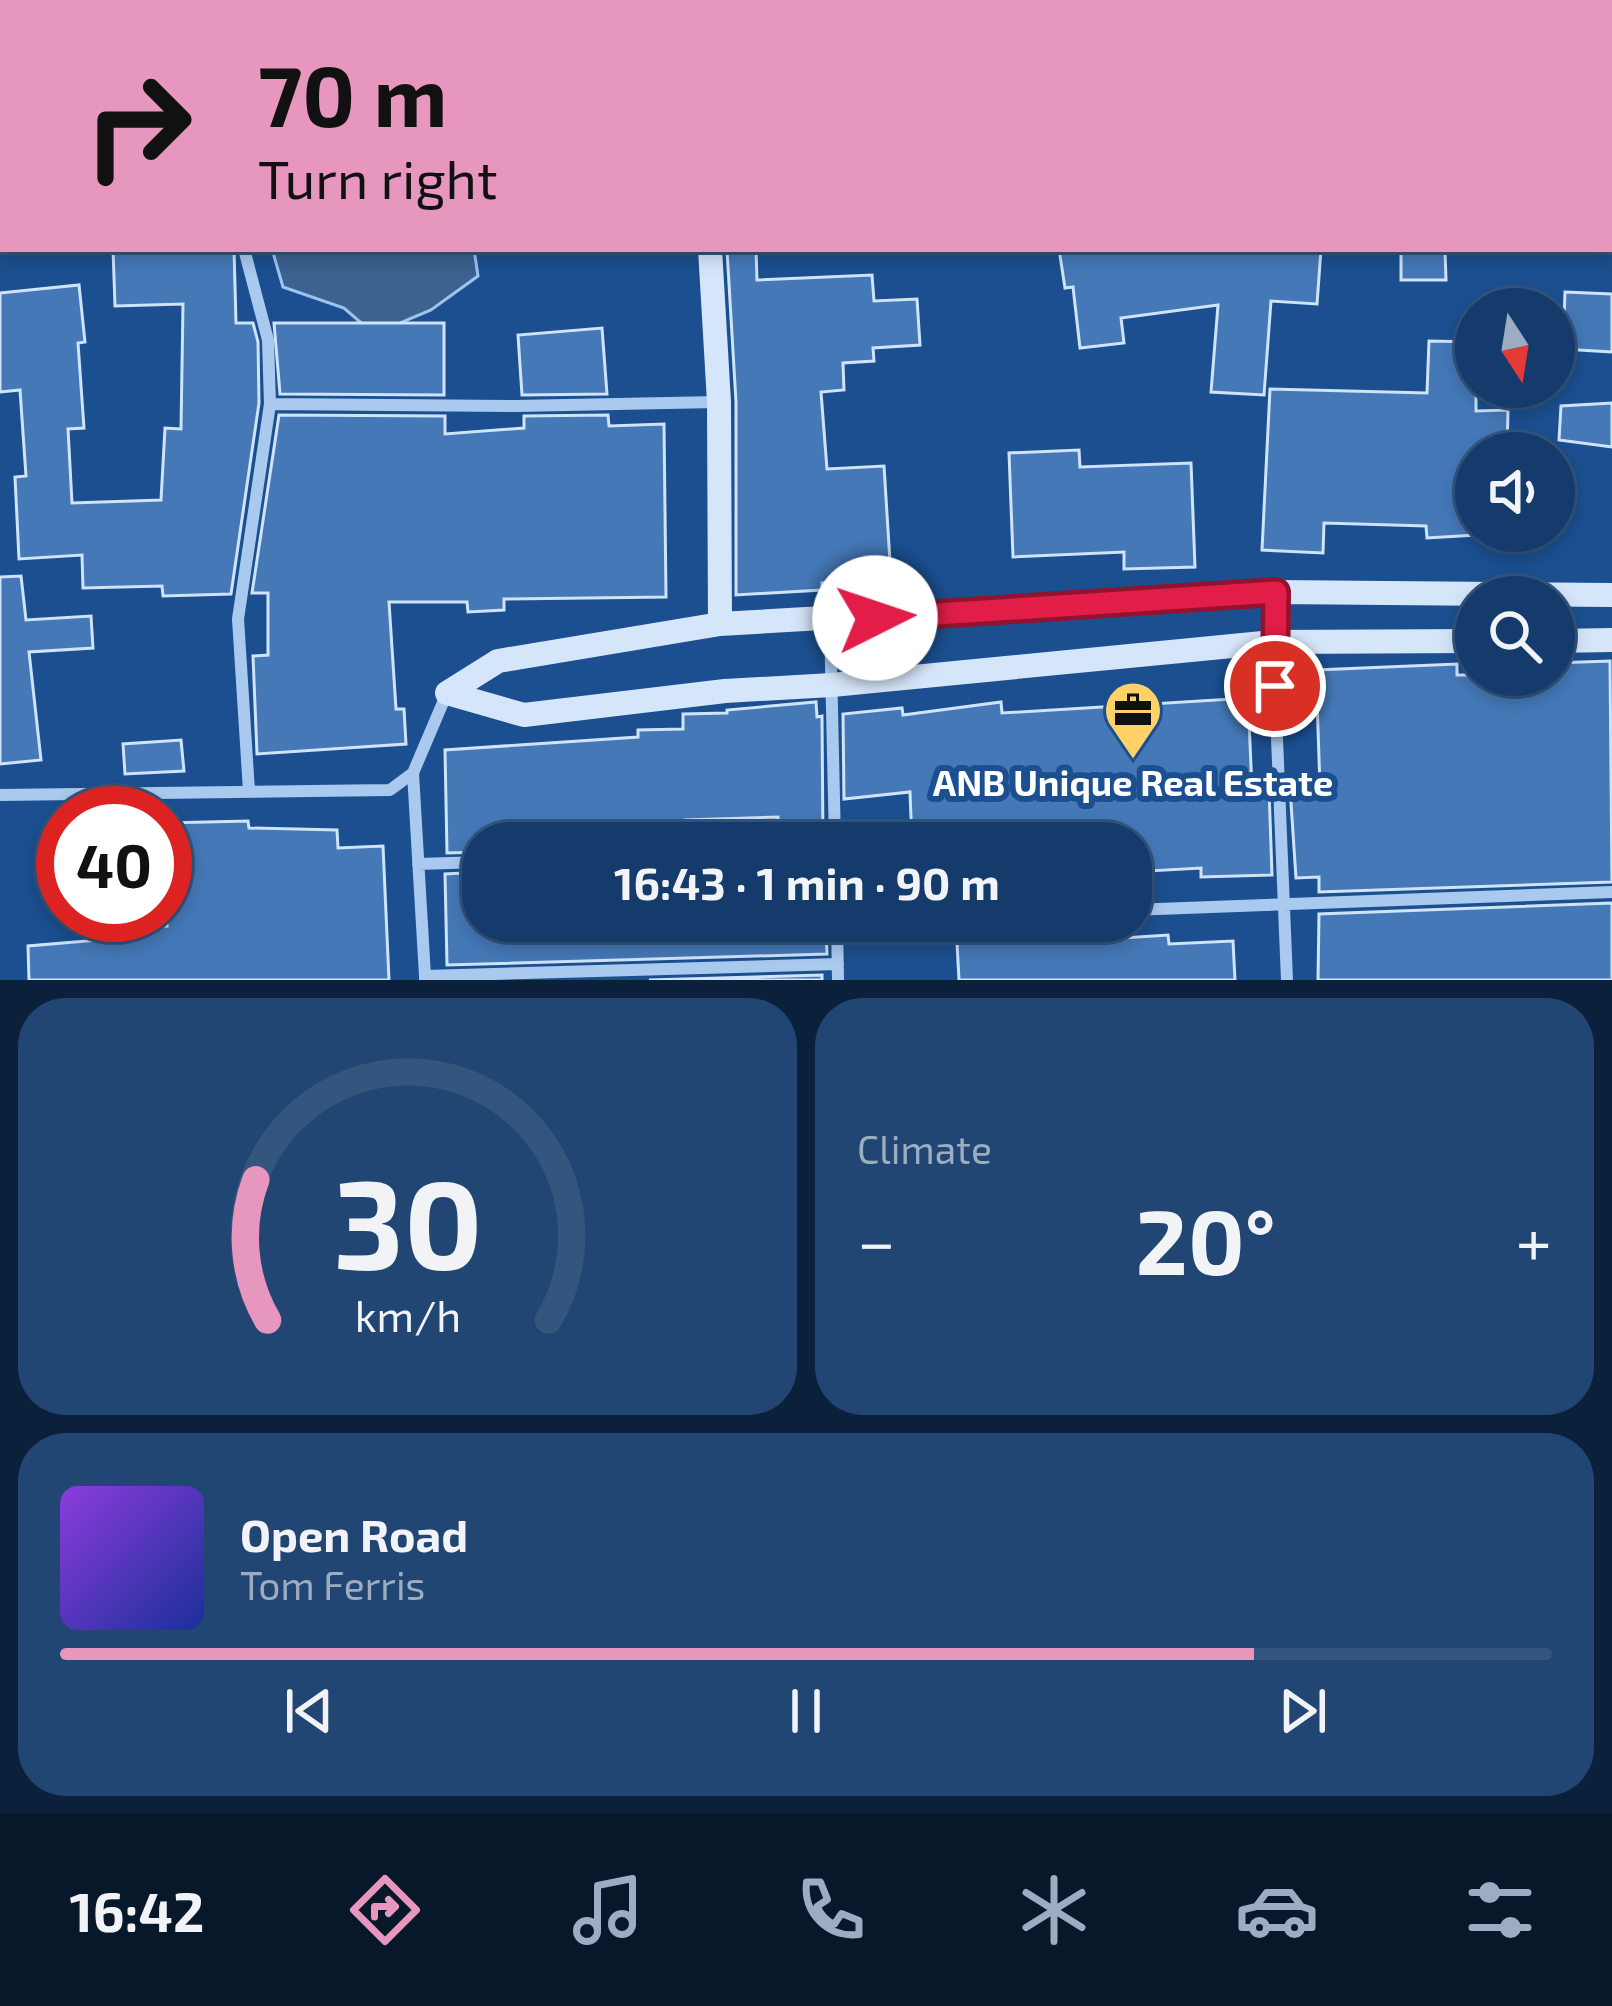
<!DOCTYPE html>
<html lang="en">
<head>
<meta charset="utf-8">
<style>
	body { margin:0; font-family:"Exo 2",sans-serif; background:#214673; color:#f1f3f6; height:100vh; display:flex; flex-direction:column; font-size:45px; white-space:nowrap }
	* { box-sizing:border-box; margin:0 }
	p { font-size:39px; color:#9dadc1 }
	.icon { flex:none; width:66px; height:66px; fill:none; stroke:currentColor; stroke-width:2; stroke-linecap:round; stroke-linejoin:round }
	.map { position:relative; height:980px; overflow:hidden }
	.details { display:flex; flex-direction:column; gap:18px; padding:18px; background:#0b203b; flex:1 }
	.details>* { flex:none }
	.banner { position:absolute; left:0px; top:0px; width:1614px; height:252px; box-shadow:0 6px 18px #0003,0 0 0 3px #33557e; background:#e797bd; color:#111; overflow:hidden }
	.needle { width:78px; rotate:168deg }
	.buttons { position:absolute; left:1455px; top:288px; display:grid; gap:24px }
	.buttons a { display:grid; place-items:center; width:120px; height:120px; border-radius:50%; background:#143b6b; box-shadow:0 6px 18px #0003,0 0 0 3px #33557e; font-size:60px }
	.speed { position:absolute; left:36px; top:786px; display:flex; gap:24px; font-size:60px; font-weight:700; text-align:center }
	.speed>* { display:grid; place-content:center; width:156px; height:156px; border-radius:50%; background:#143b6b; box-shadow:0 6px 18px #0003,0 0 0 3px #33557e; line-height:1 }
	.speed .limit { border:18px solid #d22; background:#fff; color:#111 }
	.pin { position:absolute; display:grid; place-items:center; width:102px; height:102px; color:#fff; margin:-51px; border:6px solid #fff; border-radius:50%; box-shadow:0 3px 12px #0007 }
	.me { position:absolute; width:132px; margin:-66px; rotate:86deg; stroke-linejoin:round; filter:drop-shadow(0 0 9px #0008) }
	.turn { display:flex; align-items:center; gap:42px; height:252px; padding:0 60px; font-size:54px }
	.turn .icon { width:156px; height:156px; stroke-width:2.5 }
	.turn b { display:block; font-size:84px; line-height:102px }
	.big { font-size:90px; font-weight:700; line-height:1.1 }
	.details .widget { flex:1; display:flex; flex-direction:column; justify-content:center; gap:18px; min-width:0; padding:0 42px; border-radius:48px; background:#214673 }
	.details .dial { align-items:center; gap:0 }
	.dial svg { height:312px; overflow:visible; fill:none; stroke:#33557e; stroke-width:7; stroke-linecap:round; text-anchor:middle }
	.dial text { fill:#f1f3f6; stroke:none }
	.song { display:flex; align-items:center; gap:36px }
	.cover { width:144px; height:144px; border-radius:18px; background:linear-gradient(135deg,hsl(270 70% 55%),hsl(230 70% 35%)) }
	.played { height:12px; border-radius:6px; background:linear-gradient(90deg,#e797bd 80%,#33557e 80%) }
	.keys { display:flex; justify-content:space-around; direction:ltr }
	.heat { display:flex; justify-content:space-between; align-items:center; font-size:66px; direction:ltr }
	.details .tiles { flex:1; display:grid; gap:18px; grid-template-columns:1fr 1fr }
	.widget:last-child { grid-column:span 2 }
	.trip { position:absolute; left:462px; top:822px; width:690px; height:120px; border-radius:48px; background:#143b6b; box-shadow:0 6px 18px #0003,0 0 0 3px #33557e; font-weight:700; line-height:120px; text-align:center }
	.tab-bar { display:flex; height:192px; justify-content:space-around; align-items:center; background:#08182b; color:#9dadc1 }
	.tab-bar .icon { width:84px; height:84px }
	.tab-bar .active { color:#e797bd }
	.tab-bar b { font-size:54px; color:#f1f3f6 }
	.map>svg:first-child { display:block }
	.water { fill:#3c6290; stroke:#9cc4f0; stroke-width:3 }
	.building { fill:#4478b7; stroke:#cfe3fa; stroke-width:3 }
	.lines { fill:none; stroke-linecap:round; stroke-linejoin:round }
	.street { stroke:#a9c9ee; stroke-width:12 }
	.secondary { stroke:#d6e6fa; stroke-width:24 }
	.route-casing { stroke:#92132f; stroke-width:30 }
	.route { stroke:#e11d48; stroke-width:21 }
	.labels { text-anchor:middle; stroke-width:12; stroke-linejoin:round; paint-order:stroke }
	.poi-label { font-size:36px; font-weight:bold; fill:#fff; stroke:#1b4f8f }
</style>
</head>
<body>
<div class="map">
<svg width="1612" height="980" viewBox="0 0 1612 980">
	<rect width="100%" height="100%" fill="#1b4f8f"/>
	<path class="water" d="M272 249H474L478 276 431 310 374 334 344 308 283 287Z"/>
	<path class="building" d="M113 249H234L236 323H253L258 342 259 403 231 594 163 596 162 586 83 588 82 555 19 559 15 477 26 476 20 390 0 392V293L79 285 85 342 78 343 84 428 68 429 72 503 161 500 165 428 181 429 183 304 115 306Z
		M756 249 757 280 872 275 874 301 917 299 920 345 873 348 874 361 843 363 844 390 821 392 827 469 884 466 891 578 822 583V590L736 595V402L727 250Z
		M1059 249H1321L1317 304 1271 301 1264 395 1211 392 1218 305 1121 318 1124 343 1080 348 1073 287 1065 288Z
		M1401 249H1445L1446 280H1401Z
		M1565 292 1612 294V352L1563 349Z
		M274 323H444V395L280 394Z
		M602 328 607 394 522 395 518 335Z
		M1429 341 1476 342V411L1508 410 1507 453H1476V535L1427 538 1426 526 1324 523 1323 553 1262 550 1270 389 1427 393Z
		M1612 403V447L1559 440 1561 406Z
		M279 415 445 416V434L524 428V416L608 415 609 426 664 424 666 597 504 599V610L468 612 467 602H389L396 709H404L406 744 257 754 253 656 268 655V593H252Z
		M1079 450 1080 467 1191 463 1195 567 1124 569V552L1013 557 1009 453Z
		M21 576 26 620 91 616 93 648 29 652 41 760 0 764V577Z
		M1610 661 1612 882 1319 892V877L1296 878 1290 788 1320 787 1316 670 1457 664V675H1554V663Z
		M1248 698 1252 789H1269L1272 875 1201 877V868L1131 872V843H912L910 792 844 799 843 714 902 708 903 715 1001 702 1002 713Z
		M816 702 817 717 822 716 823 843H779L778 817 685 820V834L639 835V842L483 843V852L447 853 445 750 638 737V730L683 729V714L727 713V710Z
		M181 740 184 771 125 774 123 744Z
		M248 821 249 828 337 830 338 848 383 846 389 980H29L28 946 123 938 122 928 167 926 165 823Z
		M483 872V921H826L827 954 447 965 445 874Z
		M1612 903V980H1318L1319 914Z
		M1168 935 1169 944 1233 941 1235 980H959L957 943 1043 939 1044 943Z
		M822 975V980H649Z"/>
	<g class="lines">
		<path class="street" d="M499 0V3
			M855 0V3
			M1528 0 1529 3
			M1611 73H1612
			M244 249 268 340 270 404
			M1276 592 1273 642 1287 980
			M830 621 835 843
			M413 773 425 976
			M249 791 238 619 270 404 516 406 718 402
			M0 795 390 790 413 773 447 693
			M418 864 483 862
			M1131 910 1612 892
			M837 921 838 980
			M425 980V976L838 964"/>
		<path class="secondary" d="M688 0V3
			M710 249 719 402 720 624
			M1554 641 1612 640
			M447 693 498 661 720 624 1276 592 1612 595
			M447 693 524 715 725 691 832 685 1273 642 1476 641"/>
	</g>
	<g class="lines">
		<defs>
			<path id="route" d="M875 618 1276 592 1275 686"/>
		</defs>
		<use href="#route" class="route-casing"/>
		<use href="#route" class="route"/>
	</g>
	<defs>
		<symbol id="office-pin" viewBox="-11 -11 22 30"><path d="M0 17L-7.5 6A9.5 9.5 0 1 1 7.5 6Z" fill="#ffd166" stroke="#1b4f8f"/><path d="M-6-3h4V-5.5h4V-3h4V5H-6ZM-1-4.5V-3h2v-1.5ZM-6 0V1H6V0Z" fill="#111"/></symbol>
	</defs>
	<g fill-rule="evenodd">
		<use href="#office-pin" x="1100" y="677" width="66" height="90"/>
	</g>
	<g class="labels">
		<g class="poi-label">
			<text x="1133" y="796">ANB Unique Real Estate</text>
		</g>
	</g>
</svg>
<div class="buttons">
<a><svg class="needle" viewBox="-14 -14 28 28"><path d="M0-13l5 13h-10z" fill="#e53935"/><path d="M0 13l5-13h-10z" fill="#9dadc1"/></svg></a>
<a><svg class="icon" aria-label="sound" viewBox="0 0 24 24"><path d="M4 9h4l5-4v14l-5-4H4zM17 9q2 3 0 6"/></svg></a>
<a><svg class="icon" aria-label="search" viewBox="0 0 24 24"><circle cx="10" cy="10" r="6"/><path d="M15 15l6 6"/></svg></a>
</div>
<div class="speed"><div class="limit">40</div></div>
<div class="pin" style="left:1275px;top:686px;background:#d93025"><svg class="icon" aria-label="arrive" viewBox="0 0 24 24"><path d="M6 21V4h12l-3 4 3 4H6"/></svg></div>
<svg class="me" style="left:875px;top:618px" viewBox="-20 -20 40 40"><circle r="19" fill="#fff"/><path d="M0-13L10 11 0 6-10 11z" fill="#e11d48"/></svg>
<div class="trip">16:43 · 1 min · 90 m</div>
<div class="banner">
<div class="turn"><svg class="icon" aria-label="right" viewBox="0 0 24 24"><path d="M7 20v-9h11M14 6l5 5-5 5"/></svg><div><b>70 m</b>Turn right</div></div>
</div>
</div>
<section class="details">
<div class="tiles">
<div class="widget dial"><svg viewBox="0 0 100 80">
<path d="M14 69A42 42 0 1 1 86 69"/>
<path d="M14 69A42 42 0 0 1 11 33" stroke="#e797bd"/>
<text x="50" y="56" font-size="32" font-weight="700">30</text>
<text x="50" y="72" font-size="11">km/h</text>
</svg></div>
<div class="widget"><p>Climate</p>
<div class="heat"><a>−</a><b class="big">20°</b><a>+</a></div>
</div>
<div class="widget">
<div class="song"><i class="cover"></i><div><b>Open Road</b><p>Tom Ferris</p></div></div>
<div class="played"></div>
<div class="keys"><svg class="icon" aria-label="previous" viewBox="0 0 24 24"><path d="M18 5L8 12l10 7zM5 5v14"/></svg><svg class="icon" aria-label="pause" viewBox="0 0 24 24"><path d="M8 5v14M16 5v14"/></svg><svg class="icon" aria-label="next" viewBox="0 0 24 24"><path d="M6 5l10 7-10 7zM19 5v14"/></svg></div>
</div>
</div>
</section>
<nav class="tab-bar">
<b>16:42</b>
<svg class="icon active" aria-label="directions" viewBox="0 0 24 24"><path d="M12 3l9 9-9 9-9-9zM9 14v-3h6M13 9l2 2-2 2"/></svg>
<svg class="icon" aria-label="music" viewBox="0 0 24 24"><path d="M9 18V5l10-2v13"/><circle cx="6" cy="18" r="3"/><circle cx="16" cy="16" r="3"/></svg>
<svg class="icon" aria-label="phone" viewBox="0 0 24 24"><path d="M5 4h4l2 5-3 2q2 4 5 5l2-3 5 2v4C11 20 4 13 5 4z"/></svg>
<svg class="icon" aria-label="climate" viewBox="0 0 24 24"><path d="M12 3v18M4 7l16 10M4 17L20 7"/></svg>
<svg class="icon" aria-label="car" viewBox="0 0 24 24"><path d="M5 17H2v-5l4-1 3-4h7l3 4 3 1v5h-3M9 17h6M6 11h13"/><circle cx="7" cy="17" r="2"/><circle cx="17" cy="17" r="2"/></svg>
<svg class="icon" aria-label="filters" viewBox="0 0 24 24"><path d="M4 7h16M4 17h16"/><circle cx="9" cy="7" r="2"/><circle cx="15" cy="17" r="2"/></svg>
</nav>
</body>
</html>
